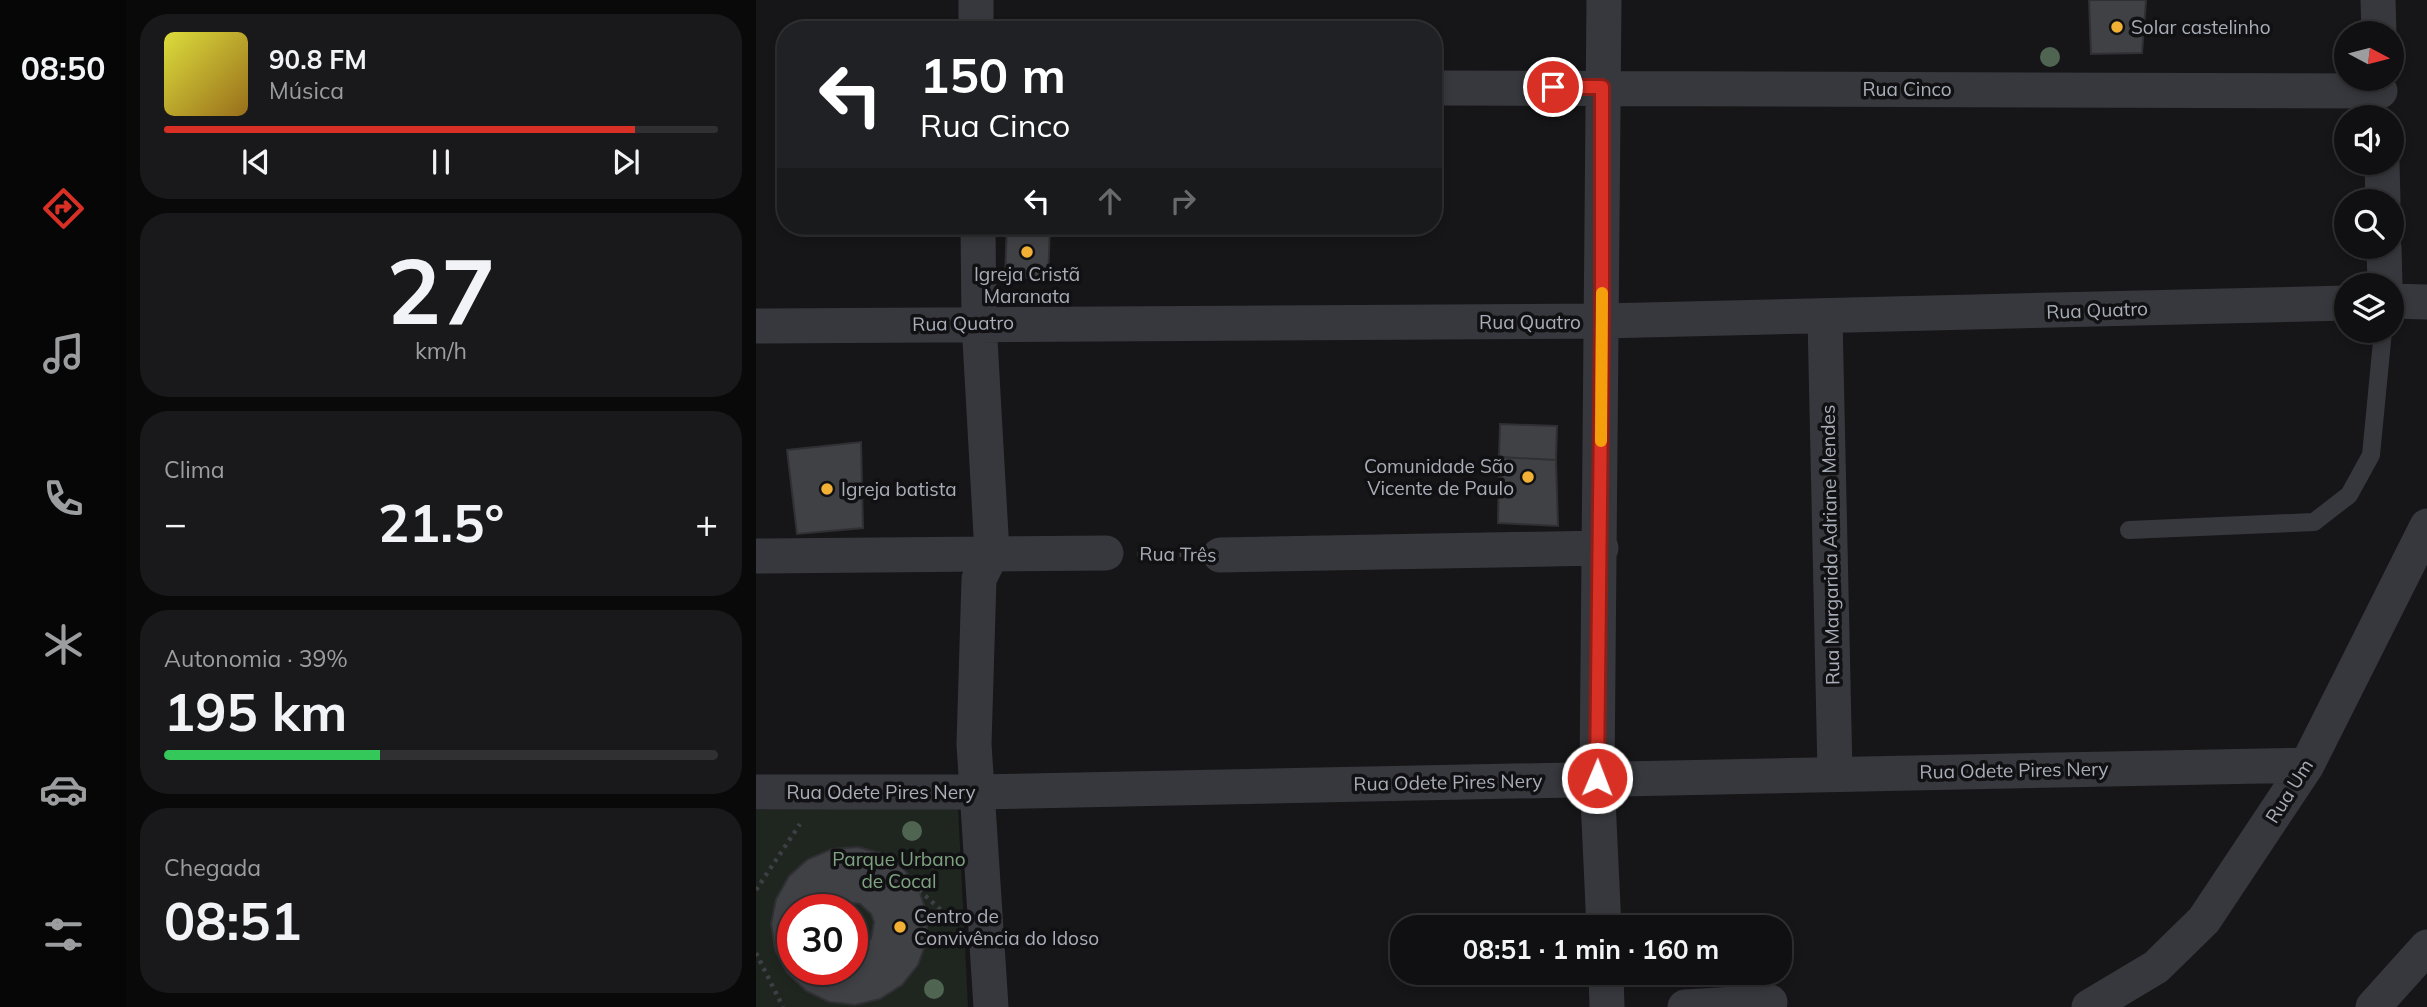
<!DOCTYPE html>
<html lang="pt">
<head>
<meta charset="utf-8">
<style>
	body { margin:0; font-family:Mulish,sans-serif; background:#19191b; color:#f1f3f6; height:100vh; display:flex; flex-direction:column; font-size:26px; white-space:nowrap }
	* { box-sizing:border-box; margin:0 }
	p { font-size:23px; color:#9c9d9f }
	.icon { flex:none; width:38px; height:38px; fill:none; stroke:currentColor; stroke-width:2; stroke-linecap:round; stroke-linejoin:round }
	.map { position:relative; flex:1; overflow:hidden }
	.side { display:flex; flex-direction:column; gap:14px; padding:14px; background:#09090a; width:630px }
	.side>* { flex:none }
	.hud { position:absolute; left:21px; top:21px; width:665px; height:214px; border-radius:28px; box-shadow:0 4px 10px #0003,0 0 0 2px #303032; background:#202124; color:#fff; overflow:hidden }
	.needle { width:46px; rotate:97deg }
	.fabs { position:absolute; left:1578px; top:21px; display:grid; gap:14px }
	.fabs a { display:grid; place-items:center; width:70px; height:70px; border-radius:50%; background:#101012; box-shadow:0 4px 10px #0003,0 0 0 2px #303032; font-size:35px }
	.speed { position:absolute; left:21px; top:894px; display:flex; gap:14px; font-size:35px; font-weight:700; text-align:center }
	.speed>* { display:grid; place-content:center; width:91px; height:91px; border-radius:50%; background:#101012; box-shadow:0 4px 10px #0003,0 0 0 2px #303032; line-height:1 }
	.speed .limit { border:10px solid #d22; background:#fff; color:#111 }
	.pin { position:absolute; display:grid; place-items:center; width:60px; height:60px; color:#fff; margin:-30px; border:4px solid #fff; border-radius:50%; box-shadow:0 2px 7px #0007 }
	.me { position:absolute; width:77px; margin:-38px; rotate:1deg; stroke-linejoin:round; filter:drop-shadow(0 0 5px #0008) }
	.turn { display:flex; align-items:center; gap:24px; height:147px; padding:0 28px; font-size:32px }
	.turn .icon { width:91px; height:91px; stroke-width:2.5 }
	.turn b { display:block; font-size:49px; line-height:60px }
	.lanes { display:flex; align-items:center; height:66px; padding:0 28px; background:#0003; justify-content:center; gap:35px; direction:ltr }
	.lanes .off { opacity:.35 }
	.big { font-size:52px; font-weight:700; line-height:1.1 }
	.side .card { flex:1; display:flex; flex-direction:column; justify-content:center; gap:10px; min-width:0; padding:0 24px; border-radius:28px; background:#19191b }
	.side .dial { align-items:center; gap:0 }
	.dial b { font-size:91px; line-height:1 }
	.song { display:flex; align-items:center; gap:21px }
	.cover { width:84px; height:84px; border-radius:10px; background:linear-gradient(135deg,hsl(60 70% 55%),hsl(40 70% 35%)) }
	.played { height:7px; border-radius:4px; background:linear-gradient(90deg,#d93025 85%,#303032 85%) }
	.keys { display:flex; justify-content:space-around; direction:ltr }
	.heat { display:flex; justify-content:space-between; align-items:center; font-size:38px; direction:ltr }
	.charge { height:10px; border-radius:5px; background:linear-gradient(90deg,#34c759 39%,#303032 0) }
	.trip { position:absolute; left:634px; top:915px; width:402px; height:70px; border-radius:28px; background:#101012; box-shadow:0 4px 10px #0003,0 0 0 2px #303032; font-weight:700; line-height:70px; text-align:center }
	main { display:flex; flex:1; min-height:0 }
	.menu { display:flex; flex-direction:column; width:126px; justify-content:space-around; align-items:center; background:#060607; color:#9c9d9f }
	.menu .icon { width:49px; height:49px }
	.menu .on { color:#d93025 }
	.menu b { font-size:32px; color:#f1f3f6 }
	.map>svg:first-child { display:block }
	.green { fill:#1e261f; fill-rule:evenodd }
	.building { fill:#404145; stroke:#303034; stroke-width:2; fill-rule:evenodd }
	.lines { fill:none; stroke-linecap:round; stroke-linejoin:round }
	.path { stroke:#3d3f44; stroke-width:4.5; stroke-dasharray:3.5 5; stroke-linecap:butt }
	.lane { stroke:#37383d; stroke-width:18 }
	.street { stroke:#37383d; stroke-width:35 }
	.tree { fill:#506452 }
	.route-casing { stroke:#8d1f18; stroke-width:18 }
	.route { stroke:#d93025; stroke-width:12 }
	.slow { stroke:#f59e0b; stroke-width:12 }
	.poi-dot { fill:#f2b134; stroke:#111113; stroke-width:2.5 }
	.labels { text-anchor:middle; stroke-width:7; stroke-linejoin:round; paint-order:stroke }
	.poi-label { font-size:19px; fill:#a8adb8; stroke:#111113; text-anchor:start }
	.street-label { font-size:19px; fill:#a8adb8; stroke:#111113 }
	.park-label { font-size:19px; fill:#7fa381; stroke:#111113 }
</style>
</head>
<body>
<main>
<nav class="menu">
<b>08:50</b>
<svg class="icon on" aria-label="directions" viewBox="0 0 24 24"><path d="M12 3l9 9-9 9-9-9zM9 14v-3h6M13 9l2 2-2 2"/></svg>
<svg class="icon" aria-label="music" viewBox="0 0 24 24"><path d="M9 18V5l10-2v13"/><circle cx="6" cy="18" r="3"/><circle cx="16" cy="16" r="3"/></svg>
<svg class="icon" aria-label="phone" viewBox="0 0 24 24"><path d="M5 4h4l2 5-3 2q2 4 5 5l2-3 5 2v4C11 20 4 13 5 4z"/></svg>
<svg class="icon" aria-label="climate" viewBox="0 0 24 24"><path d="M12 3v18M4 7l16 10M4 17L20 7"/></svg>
<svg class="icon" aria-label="car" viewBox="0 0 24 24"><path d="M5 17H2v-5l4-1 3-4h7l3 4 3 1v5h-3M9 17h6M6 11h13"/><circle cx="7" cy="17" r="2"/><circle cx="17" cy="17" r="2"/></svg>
<svg class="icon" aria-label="filters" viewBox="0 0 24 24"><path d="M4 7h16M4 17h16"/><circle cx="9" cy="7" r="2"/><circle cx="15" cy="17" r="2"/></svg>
</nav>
<section class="side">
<div class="card">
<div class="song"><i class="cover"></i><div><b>90.8 FM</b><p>Música</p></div></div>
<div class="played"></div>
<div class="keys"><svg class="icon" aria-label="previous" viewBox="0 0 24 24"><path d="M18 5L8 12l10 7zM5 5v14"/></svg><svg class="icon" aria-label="pause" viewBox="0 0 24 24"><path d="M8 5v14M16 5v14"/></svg><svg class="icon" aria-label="next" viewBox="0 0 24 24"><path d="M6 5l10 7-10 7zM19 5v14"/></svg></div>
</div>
<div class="card dial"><b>27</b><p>km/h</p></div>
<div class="card"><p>Clima</p>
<div class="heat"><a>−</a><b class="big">21.5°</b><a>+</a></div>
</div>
<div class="card"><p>Autonomia · 39%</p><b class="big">195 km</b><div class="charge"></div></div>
<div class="card"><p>Chegada</p><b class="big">08:51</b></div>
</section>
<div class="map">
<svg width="1671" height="1007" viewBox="0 0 1671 1007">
	<rect width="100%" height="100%" fill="#161618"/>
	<path class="green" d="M202 807 212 1007H0V810ZM37 910H96V970H37Z"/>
	<path class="building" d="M1333 0H1390L1386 53 1335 54Z
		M251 226H294L292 279 249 277Z
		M744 424 801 426 800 460 743 457Z
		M105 442 107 528 41 534 31 450Z
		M743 457 800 460 802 526 742 523Z
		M102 847 127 854 148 869 163 890 171 914V940L162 965 146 985 124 999 99 1005 73 1002 50 991 31 973 19 950 15 924 20 899 33 876 52 859 76 849ZM89 902 104 904 115 914 118 922 115 938 110 944 96 950V970H37V910H76Z"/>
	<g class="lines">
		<path class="path" d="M381 554 432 555
			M0 890 44 824
			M163 890 196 920
			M0 953 27 1007"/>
		<path class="lane" d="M1373 530 1558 522 1593 495 1615 455 1627 331"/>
		<path class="street" d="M220 0V30
			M848 0 841 778 848 928
			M1622 0 1623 33
			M677 88 1624 91
			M1626 163 1627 201
			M222 226 223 322 236 553 223 579 218 744 235 1007
			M1628 247 1629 285
			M1636 301 1671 302
			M1069 318 1079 773
			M0 326 846 321 1591 303
			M464 555 845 548
			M0 556 350 553
			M0 792H220L1551 765
			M850 973 851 1007
			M929 1007 1014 1002
			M1333 1007 1400 967 1448 920 1551 765 1671 526
			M1617 1007 1671 947"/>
	</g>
	<g class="tree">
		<circle cx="1294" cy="57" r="10"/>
		<circle cx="156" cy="831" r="10"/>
		<circle cx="178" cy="989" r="10"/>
	</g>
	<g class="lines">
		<defs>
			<path id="route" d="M797 87H846V321L841 778"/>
		</defs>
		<use href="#route" class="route-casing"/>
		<use href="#route" class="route"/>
		<path class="slow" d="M845 441 846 293"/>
	</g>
	<g class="poi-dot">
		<circle cx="1361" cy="27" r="7"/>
		<circle cx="271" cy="252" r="7"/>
		<circle cx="772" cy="477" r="7"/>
		<circle cx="71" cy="489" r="7"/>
		<circle cx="144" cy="927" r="7"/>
	</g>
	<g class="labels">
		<g class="poi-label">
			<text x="1375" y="34">Solar castelinho</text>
			<text x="271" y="281" text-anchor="middle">Igreja Cristã<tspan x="271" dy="22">Maranata</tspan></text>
			<text x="758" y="473" text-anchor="end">Comunidade São<tspan x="758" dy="22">Vicente de Paulo</tspan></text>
			<text x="85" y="496">Igreja batista</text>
			<text x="158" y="923">Centro de<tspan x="158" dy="22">Convivência do Idoso</tspan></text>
		</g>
		<g class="street-label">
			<text x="1151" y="96">Rua Cinco</text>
			<text transform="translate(1341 310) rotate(-2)" y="7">Rua Quatro</text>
			<text x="774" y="329">Rua Quatro</text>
			<text transform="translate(207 323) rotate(-1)" y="7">Rua Quatro</text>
			<text transform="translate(1074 545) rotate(-91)" y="7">Rua Margarida Adriane Mendes</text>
			<text transform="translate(422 554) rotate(1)" y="7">Rua Três</text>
			<text transform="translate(1258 770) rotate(-1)" y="7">Rua Odete Pires Nery</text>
			<text transform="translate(692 782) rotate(-1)" y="7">Rua Odete Pires Nery</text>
			<text transform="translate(1533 791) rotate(-58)" y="7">Rua Um</text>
			<text x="125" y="799">Rua Odete Pires Nery</text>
		</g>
		<g class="park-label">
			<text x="143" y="866">Parque Urbano<tspan x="143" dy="22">de Cocal</tspan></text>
		</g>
	</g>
</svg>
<div class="fabs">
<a><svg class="needle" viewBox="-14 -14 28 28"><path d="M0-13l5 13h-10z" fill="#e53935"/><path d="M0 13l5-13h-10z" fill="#9c9d9f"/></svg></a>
<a><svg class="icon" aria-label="sound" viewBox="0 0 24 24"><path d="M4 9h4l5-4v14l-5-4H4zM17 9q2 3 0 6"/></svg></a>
<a><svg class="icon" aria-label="search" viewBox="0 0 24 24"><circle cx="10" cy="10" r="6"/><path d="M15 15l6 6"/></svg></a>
<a><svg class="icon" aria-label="layers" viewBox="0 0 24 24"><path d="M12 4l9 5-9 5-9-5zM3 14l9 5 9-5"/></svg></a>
</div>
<div class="speed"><div class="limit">30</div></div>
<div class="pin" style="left:797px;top:87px;background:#d93025"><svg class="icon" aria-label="arrive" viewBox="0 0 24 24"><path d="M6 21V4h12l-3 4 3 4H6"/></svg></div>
<svg class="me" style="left:841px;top:778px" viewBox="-20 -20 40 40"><circle r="17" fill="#d93025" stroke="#fff" stroke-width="3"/><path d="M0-11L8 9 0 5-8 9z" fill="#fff"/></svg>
<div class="trip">08:51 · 1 min · 160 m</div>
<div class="hud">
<div class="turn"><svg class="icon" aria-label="left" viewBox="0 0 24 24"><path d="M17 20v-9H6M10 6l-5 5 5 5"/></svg><div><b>150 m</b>Rua Cinco</div></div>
<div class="lanes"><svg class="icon" aria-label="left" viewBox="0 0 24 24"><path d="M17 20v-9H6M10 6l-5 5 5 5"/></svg><svg class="icon off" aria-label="ahead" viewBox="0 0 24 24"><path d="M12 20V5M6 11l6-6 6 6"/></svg><svg class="icon off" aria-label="right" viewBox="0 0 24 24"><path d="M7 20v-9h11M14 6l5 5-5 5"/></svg></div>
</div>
</div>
</main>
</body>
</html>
